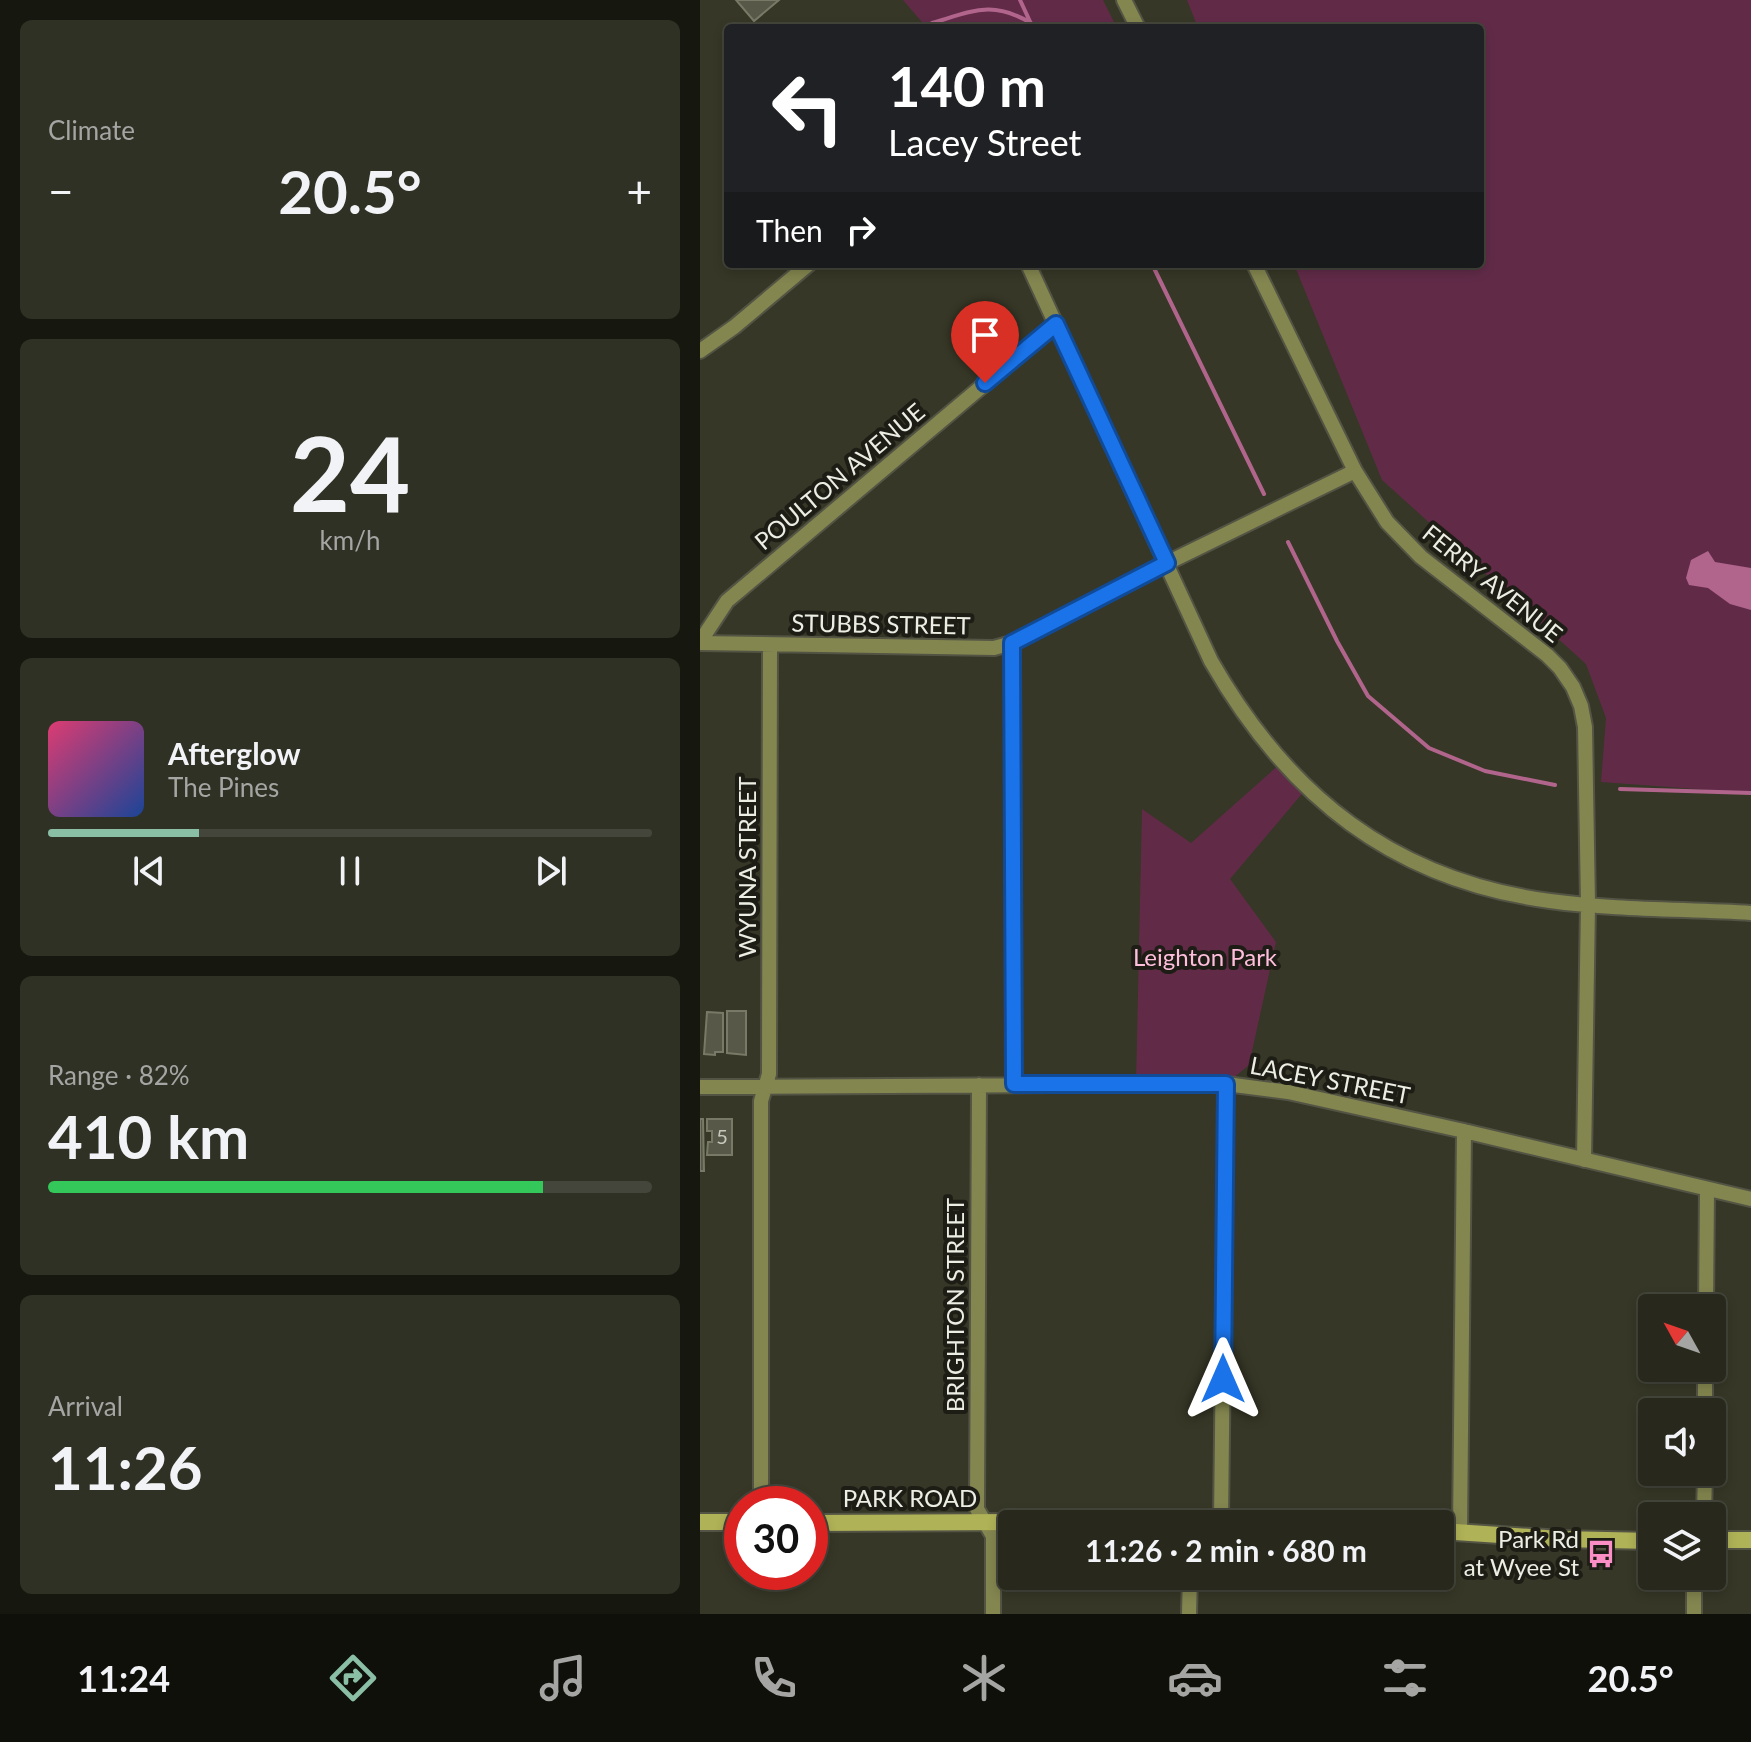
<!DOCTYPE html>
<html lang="en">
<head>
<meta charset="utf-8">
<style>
	body { margin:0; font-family:Lato,sans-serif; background:#303125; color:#f1f3f6; height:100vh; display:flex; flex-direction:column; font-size:30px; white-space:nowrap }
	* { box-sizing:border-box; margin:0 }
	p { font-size:26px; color:#a5a6a3 }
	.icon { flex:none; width:44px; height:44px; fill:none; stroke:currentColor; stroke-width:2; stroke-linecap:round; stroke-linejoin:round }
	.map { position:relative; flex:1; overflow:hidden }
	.details { display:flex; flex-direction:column; gap:20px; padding:20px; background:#16170f; width:700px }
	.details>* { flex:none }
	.top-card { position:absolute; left:24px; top:24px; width:760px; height:244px; border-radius:8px; box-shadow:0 4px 12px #0003,0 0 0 2px #44453b; background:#202124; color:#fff; overflow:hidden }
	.needle { width:52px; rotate:310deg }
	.controls { position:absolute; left:938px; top:1294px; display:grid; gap:16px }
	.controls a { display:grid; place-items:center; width:88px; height:88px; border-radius:8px; background:#28291c; box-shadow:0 4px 12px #0003,0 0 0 2px #44453b; font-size:40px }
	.speed { position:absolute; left:24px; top:1486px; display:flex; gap:16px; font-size:40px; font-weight:700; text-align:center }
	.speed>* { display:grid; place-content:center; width:104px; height:104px; border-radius:50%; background:#28291c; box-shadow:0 4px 12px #0003,0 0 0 2px #44453b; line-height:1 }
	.speed .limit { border:12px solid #d22; background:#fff; color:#111 }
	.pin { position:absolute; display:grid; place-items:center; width:68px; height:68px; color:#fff; margin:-82px -34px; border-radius:50% 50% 50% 0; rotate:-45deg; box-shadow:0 0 8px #0007 }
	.pin .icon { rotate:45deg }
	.me { position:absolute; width:88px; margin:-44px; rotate:0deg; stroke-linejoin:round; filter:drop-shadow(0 0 6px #0008) }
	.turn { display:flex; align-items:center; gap:28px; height:168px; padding:0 32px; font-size:36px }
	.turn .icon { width:104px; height:104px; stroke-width:2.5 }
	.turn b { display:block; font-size:56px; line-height:68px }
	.then { display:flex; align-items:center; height:76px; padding:0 32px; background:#0003; gap:16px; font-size:30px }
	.big { font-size:60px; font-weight:700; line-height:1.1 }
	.details .widget { flex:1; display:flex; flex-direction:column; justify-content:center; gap:12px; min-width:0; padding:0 28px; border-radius:12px; background:#303125 }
	.details .dial { align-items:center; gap:0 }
	.dial b { font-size:104px; line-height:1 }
	.song { display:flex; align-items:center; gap:24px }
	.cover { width:96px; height:96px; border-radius:12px; background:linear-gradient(135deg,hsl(340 70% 55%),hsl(220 70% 35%)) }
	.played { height:8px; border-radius:4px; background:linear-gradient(90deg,#8abfa5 25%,#44453b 25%) }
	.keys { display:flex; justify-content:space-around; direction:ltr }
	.heat { display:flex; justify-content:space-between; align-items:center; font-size:44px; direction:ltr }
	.charge { height:12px; border-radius:6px; background:linear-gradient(90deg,#34c759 82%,#44453b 0) }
	.trip { position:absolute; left:298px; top:1510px; width:456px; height:80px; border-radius:8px; background:#28291c; box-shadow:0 4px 12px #0003,0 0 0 2px #44453b; font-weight:700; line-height:80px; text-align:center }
	.dock { display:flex; height:128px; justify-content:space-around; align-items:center; background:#10100b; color:#a5a6a3 }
	.dock .icon { width:56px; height:56px }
	.dock .on { color:#8abfa5 }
	.dock b { font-size:36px; color:#f1f3f6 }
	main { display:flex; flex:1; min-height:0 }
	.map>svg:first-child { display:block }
	.green { fill:#612b48 }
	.water { fill:#b2658c }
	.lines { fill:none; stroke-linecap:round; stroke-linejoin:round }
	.stream { stroke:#b2658c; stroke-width:4 }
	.building { fill:#575847; stroke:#787a67; stroke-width:2 }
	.minor-casing { stroke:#535444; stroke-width:18 }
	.secondary-casing { stroke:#535444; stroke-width:20 }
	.minor { stroke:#83864f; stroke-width:14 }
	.secondary { stroke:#b0b257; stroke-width:16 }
	.route-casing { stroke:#114b97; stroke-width:20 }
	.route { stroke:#1a73e8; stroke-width:14 }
	.labels { text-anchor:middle; stroke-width:8; stroke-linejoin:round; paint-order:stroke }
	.number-label { font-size:20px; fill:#c7c8bc }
	.street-label { font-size:24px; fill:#ecede3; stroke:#1d1d16 }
	.park-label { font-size:24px; fill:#ffbedc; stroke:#1d1d16 }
	.poi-label { font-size:24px; fill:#ecede3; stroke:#1d1d16; text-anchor:end }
</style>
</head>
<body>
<main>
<section class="details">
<div class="widget"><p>Climate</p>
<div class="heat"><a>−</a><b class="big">20.5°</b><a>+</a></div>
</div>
<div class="widget dial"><b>24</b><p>km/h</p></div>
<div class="widget">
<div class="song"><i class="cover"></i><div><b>Afterglow</b><p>The Pines</p></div></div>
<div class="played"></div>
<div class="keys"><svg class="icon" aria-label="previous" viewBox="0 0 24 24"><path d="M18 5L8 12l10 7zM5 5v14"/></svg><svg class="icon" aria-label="pause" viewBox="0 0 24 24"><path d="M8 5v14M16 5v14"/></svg><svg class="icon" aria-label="next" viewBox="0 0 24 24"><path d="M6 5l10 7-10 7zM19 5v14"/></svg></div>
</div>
<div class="widget"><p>Range · 82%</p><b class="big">410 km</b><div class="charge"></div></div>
<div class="widget"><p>Arrival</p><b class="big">11:26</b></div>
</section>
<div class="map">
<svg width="1051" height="1614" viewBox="0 0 1051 1614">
	<rect width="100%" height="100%" fill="#363726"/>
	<path class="green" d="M203 0H403L417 28H227Z
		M487 0H1051V793L901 782 906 718 886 664 682 480 594 264H780V28H498Z
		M581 763 606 789 530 879 576 942 549 1065 526 1084 436 1085 442 809 491 843Z"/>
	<path class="water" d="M1008 551 1015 562 1051 568V610L1030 604 1008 588 989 585 986 578 991 560Z"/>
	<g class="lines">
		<path class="stream" d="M320 0 333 28
			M232 23C273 11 292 0 331 23
			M452 264 564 494
			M588 542 637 641 668 696 729 748 785 771 855 785
			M920 789 1051 793"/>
	</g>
	<path class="building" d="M36 0H79L54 21Z
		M27 1011H46V1055L27 1053Z
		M7 1012 23 1013V1052H15V1055L4 1054Z
		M0 1119H3L4 1171H0Z
		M7 1119H32V1155H7L8 1142H12V1131H7Z"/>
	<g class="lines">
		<defs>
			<path id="minor" d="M424 0 438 28
				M328 264 511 661C588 796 693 880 850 901 916 910 985 909 1051 913
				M554 264 655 471 687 522 721 557 847 655 860 668 873 687 881 706 885 727 888 904 884 1160
				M0 351 34 327 109 264
				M0 642 27 601 356 324
				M0 643 294 648 312 643 467 563 655 471
				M312 643 314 1084
				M279 1085 277 1509 293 1536V1614
				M0 1087 526 1084 588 1092 764 1131 1051 1199
				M1006 1308 1007 1189
				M1005 1412V1368
				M61 1504V1101L69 1074 70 646
				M1004 1516 1005 1472
				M521 1521 526 1084
				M760 1532 764 1131
				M489 1614 490 1576
				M994 1614V1576"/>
			<path id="secondary" d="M0 1522H42
				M110 1523 521 1521 646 1524
				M740 1531 861 1539 952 1541
				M1012 1540H1051"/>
		</defs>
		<use href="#minor" class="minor-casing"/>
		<use href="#secondary" class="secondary-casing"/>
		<use href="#minor" class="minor"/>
		<use href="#secondary" class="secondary"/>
	</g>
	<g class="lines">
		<defs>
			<path id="route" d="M285 383 356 324 467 563 312 643 314 1084H526L523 1379"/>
		</defs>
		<use href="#route" class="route-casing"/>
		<use href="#route" class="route"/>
	</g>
	<defs>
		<symbol id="bus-bare" viewBox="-9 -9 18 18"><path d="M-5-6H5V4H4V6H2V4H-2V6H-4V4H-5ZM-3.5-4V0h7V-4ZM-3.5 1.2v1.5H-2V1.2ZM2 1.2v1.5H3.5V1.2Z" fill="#fb8fc5" stroke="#1d1d16" stroke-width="2.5" paint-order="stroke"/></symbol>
	</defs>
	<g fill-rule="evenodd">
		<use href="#bus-bare" x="881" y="1534" width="40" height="40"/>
	</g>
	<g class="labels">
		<g class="number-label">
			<text x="22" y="1144">5</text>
		</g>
		<g class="street-label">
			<text transform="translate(140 477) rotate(-40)" y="8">POULTON AVENUE</text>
			<text transform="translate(792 584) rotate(39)" y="8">FERRY AVENUE</text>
			<text transform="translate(181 625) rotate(1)" y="8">STUBBS STREET</text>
			<text transform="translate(48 867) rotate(-90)" y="8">WYUNA STREET</text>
			<text transform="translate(630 1081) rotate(11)" y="8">LACEY STREET</text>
			<text transform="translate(256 1305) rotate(-90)" y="8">BRIGHTON STREET</text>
			<text x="210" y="1507">PARK ROAD</text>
		</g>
		<g class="park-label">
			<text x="505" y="966">Leighton Park</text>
		</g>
		<g class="poi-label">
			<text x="879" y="1548">Park Rd<tspan x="879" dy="28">at Wyee St</tspan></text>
		</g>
	</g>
</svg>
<div class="controls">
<a><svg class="needle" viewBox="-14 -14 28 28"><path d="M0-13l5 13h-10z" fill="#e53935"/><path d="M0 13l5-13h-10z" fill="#a5a6a3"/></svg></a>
<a><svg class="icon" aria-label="sound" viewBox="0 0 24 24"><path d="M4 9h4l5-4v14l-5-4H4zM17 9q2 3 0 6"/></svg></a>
<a><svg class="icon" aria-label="layers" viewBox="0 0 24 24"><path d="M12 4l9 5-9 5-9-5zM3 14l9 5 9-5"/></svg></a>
</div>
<div class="speed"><div class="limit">30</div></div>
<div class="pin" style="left:285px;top:383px;background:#d93025"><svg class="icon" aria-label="arrive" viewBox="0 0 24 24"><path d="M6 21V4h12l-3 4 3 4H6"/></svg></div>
<svg class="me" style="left:523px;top:1379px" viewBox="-20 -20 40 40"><path d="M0-17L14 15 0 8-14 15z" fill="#1a73e8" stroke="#fff" stroke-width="4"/></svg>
<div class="trip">11:26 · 2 min · 680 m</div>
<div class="top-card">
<div class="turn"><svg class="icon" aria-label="left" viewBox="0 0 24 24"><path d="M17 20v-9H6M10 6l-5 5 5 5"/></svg><div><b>140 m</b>Lacey Street</div></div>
<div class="then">Then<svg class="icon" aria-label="right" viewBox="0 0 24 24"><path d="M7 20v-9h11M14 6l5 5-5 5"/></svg></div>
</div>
</div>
</main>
<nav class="dock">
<b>11:24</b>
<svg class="icon on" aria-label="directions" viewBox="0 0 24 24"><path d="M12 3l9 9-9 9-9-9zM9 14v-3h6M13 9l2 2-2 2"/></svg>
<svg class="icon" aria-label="music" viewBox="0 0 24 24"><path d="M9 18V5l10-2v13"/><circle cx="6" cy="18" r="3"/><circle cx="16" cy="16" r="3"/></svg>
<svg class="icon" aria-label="phone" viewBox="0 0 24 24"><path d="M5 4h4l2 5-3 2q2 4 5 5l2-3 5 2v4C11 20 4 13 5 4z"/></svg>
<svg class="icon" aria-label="climate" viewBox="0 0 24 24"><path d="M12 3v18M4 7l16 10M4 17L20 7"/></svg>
<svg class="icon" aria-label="car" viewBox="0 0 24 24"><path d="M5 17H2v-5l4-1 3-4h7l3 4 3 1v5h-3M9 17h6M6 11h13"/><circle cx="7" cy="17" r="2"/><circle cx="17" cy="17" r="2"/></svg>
<svg class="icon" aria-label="filters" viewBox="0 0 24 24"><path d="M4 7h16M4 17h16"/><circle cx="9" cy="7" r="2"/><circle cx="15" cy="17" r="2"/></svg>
<b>20.5°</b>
</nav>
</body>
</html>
